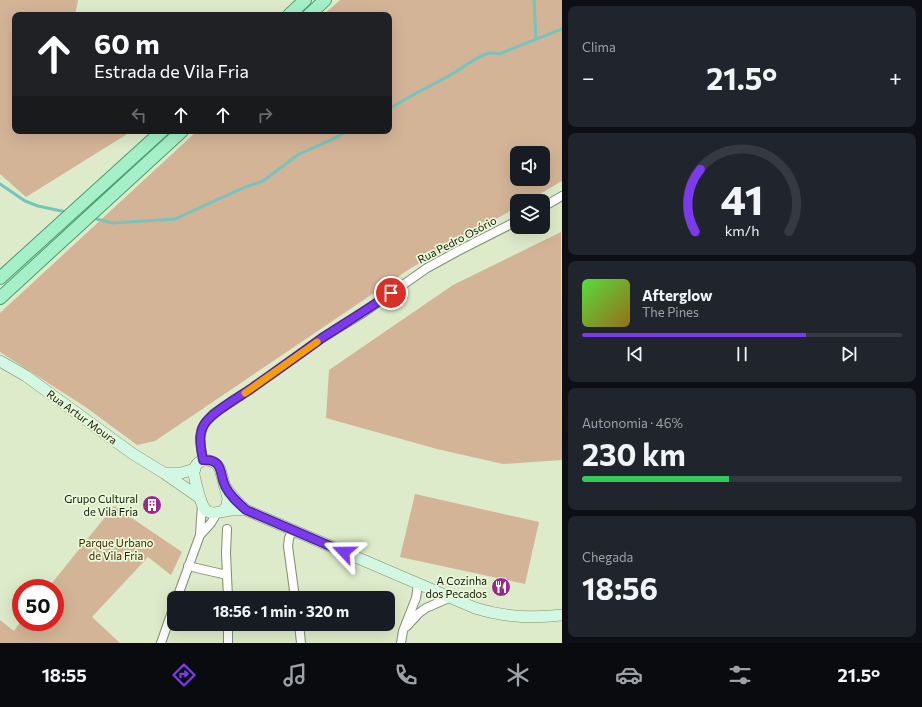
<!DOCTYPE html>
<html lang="pt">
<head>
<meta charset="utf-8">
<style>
	body { margin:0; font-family:Commissioner,sans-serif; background:#20242c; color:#f1f3f6; height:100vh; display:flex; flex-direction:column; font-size:15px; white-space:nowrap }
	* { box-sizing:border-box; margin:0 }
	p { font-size:13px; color:#9ea1a6 }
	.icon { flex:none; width:22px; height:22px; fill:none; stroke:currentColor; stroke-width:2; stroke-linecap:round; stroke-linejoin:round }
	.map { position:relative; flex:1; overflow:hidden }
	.sheet { display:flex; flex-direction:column; gap:6px; padding:6px; background:#0d0f14; width:360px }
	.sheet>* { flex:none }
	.hud { position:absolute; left:12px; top:12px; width:380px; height:122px; border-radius:8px; box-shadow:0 4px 16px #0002; background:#202124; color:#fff; overflow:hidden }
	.controls { position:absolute; left:510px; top:146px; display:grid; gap:8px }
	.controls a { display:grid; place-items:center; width:40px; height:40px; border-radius:8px; background:#171b24; box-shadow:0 4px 16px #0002; font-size:20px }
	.speed { position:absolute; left:12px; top:579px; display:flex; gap:8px; font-size:20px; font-weight:700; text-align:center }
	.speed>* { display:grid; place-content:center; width:52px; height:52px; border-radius:50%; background:#171b24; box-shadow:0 4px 16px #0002; line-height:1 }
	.speed .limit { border:6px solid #d22; background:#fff; color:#111 }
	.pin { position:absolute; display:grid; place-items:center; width:34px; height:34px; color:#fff; margin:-17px; border:2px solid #fff; border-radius:50%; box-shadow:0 1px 4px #0007 }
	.me { position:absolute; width:44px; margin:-22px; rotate:293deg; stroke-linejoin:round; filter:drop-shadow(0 0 3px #0008) }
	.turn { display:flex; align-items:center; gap:14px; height:84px; padding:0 16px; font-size:18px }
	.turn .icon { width:52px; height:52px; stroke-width:2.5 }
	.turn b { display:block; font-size:28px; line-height:34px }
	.lanes { display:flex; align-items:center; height:38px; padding:0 16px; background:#0003; justify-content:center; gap:20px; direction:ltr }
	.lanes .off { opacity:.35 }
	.big { font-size:30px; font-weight:700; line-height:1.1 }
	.sheet .card { flex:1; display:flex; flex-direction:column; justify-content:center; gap:6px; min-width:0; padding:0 14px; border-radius:8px; background:#20242c }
	.sheet .dial { align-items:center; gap:0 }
	.dial svg { height:104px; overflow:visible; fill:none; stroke:#363941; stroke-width:7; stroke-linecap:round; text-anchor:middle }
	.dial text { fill:#f1f3f6; stroke:none }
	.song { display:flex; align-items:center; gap:12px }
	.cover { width:48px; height:48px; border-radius:6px; background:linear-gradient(135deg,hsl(110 70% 55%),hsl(40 70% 35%)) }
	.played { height:4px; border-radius:2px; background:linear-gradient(90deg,#7c3aed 70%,#363941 70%) }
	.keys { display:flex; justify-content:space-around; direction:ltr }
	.heat { display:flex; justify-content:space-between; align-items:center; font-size:22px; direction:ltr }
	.charge { height:6px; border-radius:3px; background:linear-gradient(90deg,#34c759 46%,#363941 0) }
	.trip { position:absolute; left:167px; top:591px; width:228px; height:40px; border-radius:8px; background:#171b24; box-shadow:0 4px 16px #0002; font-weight:700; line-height:40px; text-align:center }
	.dock { display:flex; height:64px; justify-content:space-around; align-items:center; background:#090b0e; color:#9ea1a6 }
	.dock .icon { width:28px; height:28px }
	.dock .current { color:#7c3aed }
	.dock b { font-size:18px; color:#f1f3f6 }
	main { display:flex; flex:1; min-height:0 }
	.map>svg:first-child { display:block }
	.green { fill:#d3b497; fill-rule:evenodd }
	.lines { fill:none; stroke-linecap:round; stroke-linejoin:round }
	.stream { stroke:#75c4bd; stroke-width:3 }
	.street-casing { stroke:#808d6e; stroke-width:10 }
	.secondary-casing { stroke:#808d6e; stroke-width:12 }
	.primary-casing { stroke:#4b9e6e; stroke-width:14 }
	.street { stroke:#fff; stroke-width:8 }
	.secondary { stroke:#d2f8e3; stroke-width:11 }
	.primary { stroke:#a5f0c8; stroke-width:12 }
	.route-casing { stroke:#51269a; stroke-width:10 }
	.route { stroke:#7c3aed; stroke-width:7 }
	.slow { stroke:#f59e0b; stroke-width:7 }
	.labels { text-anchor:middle; stroke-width:3.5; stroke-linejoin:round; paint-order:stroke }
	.street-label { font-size:11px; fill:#12170b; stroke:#eaf9d7 }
	.poi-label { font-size:11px; fill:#12170b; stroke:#eaf9d7; text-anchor:end }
	.park-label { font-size:11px; fill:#3f2100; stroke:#eaf9d7 }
</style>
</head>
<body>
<main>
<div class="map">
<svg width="562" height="643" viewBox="0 0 562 643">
	<rect width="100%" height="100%" fill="#ddebca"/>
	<path class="green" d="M0 0H78L75 15H15V131H132L26 197 0 174Z
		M340 0H562V181L528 201H517V207L411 268 155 441 137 445 87 408 0 352V313L197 131H389V15H323ZM517 153H543V179H517Z
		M561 232 562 460 503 464 437 449 326 418 329 370 453 285Z
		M415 494 539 522 525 584 400 557Z
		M114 506 182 552 171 575 148 557 92 617 120 643H0V620L14 631 21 621 55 622V588H48Z"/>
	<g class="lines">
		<path class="stream" d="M534 0 536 39
			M389 109C409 96 431 86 452 74 463 68 474 58 486 54 490 52 495 53 499 54L562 29
			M0 184 25 201 38 206 66 212
			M93 218 112 223 175 219 245 187 263 181 299 154 331 140 348 131"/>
		<defs>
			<path id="street" d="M543 207 562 196
				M203 460 201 448 200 438 202 428 205 423 213 414 251 389 322 338 363 313 427 268 458 251 517 221
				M227 529 226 553 228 598
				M293 530 289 538 288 546 295 598
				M200 535 211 523 217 513
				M188 566 227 575
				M177 598 200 535 202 504
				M299 624 301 643
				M407 626 419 613 426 608 451 597
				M161 643 174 606
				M228 643V624
				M401 643 403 631 416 598 418 584"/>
			<path id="secondary" d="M0 361 26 376 133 454 164 473 200 498
				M164 473H181L195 469
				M224 485C231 495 237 503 246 510L475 608C504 617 531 619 562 615
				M223 511 227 506 228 498 220 469C214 458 198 456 194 470 193 475 200 500 203 506 204 508 206 511 209 512 215 515 226 510 233 510 237 510 242 510 246 510"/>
			<path id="primary" d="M289 15 305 0
				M309 15 325 0
				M0 278 162 131
				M0 298 182 131"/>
		</defs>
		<use href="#street" class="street-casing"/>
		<use href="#secondary" class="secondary-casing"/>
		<use href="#primary" class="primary-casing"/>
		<use href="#street" class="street"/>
		<use href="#secondary" class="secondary"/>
		<use href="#primary" class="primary"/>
	</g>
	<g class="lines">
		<defs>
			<path id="route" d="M344 552 246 510C238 503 230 496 225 486 219 473 224 459 203 460 201 448 197 433 206 422 215 410 239 397 252 388 276 371 299 355 322 338 345 323 368 309 391 293"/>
		</defs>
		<use href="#route" class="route-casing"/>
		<use href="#route" class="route"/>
		<path class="slow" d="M245 393 317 342"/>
	</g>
	<defs>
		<symbol id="building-disc" viewBox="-11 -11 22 22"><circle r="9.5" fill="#96298a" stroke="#eaf9d7"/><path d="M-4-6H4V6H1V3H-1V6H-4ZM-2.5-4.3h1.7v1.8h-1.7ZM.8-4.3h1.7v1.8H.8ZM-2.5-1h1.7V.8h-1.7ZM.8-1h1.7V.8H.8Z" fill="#fff"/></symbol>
		<symbol id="restaurant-disc" viewBox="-11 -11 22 22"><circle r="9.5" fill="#96298a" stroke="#eaf9d7"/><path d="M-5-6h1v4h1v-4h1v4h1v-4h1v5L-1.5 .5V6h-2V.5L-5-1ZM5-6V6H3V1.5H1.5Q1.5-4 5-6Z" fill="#fff"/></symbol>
	</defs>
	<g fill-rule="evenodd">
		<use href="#building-disc" x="141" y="494" width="22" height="22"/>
		<use href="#restaurant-disc" x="490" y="576" width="22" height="22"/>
	</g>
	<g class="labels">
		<g class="street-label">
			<text transform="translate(457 240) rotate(-28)" y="4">Rua Pedro Osório</text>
			<text transform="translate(82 417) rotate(36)" y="4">Rua Artur Moura</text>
		</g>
		<g class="poi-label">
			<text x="138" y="503">Grupo Cultural<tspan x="138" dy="13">de Vila Fria</tspan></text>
			<text x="487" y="585">A Cozinha<tspan x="487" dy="13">dos Pecados</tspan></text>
		</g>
		<g class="park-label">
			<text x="116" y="547">Parque Urbano<tspan x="116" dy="13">de Vila Fria</tspan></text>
		</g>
	</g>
</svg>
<div class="controls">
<a><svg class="icon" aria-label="sound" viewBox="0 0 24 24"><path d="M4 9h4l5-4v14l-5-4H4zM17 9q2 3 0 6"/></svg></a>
<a><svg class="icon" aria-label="layers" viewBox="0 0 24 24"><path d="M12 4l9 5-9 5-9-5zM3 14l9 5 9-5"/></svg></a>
</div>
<div class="speed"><div class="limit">50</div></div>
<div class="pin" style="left:391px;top:293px;background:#d93025"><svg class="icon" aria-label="arrive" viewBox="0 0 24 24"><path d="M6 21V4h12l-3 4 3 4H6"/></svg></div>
<svg class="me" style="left:344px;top:552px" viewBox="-20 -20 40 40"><path d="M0-17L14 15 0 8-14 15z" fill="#7c3aed" stroke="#fff" stroke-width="4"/></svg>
<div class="trip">18:56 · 1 min · 320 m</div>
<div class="hud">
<div class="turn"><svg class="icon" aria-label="ahead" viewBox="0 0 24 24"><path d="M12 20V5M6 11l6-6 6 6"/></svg><div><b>60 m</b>Estrada de Vila Fria</div></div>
<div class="lanes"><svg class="icon off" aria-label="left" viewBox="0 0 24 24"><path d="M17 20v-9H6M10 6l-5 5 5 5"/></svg><svg class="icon" aria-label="ahead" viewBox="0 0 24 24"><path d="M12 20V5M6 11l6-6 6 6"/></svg><svg class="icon" aria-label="ahead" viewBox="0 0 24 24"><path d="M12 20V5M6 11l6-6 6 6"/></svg><svg class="icon off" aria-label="right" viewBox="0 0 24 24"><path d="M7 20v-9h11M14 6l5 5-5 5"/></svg></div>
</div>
</div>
<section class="sheet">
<div class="card"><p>Clima</p>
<div class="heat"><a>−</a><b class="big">21.5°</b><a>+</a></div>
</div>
<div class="card dial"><svg viewBox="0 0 100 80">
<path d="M14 69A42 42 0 1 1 86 69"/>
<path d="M14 69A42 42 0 0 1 18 21" stroke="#7c3aed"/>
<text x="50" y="56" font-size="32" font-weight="700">41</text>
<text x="50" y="72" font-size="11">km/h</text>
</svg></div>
<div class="card">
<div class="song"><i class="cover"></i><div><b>Afterglow</b><p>The Pines</p></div></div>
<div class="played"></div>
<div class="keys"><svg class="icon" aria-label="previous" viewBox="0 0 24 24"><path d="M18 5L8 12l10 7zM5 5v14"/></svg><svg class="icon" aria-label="pause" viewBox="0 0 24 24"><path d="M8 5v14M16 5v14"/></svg><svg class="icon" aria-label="next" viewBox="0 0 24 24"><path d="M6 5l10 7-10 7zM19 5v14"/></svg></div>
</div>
<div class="card"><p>Autonomia · 46%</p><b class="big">230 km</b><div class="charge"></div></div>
<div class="card"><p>Chegada</p><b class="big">18:56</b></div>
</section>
</main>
<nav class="dock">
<b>18:55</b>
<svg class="icon current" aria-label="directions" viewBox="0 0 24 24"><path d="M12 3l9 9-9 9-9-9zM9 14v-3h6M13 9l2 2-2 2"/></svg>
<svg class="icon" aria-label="music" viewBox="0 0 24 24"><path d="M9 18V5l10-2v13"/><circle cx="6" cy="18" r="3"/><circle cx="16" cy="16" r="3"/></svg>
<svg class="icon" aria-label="phone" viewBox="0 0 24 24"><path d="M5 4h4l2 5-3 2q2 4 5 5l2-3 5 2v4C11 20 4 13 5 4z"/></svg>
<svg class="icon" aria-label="climate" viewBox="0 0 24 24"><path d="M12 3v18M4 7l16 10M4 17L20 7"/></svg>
<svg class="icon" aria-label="car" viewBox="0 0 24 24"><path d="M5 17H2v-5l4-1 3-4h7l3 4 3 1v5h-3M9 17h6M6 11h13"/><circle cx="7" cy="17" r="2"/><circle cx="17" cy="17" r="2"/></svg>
<svg class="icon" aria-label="filters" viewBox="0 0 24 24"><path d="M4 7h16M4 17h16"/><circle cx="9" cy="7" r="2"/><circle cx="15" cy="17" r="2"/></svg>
<b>21.5°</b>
</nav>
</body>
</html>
